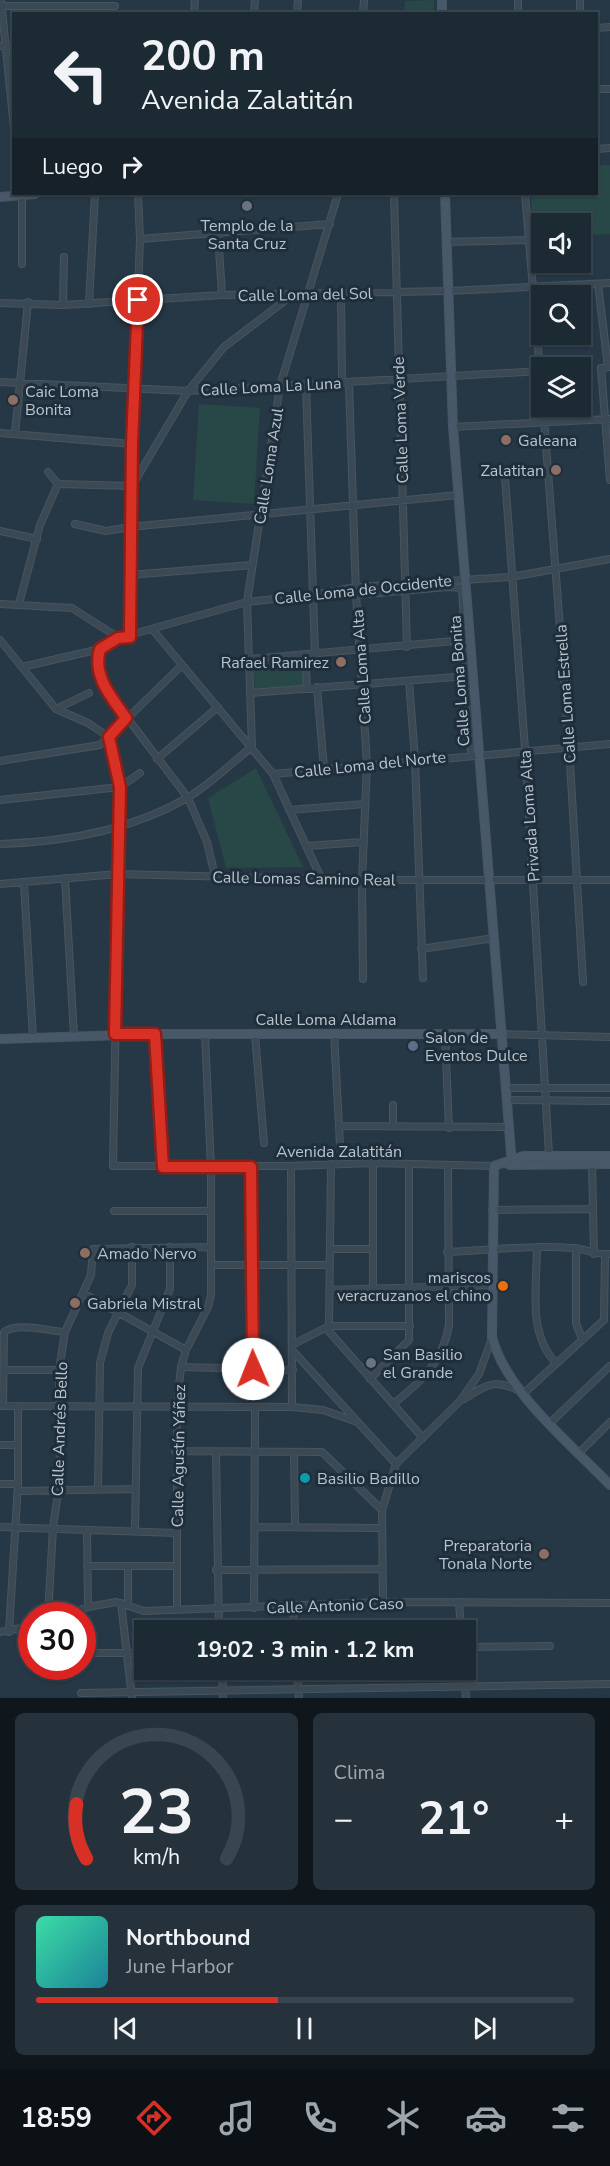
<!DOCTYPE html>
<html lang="es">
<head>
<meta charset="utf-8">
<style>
	body { margin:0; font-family:"Nunito Sans",sans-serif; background:#25323c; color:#f1f3f6; height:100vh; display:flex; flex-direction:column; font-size:22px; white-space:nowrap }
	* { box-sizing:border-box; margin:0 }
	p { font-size:20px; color:#a0a7ac }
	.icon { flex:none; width:33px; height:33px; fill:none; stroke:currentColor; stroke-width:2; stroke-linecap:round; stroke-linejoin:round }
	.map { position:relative; height:1698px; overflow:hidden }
	.drawer { display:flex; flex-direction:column; gap:15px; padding:15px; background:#0f171d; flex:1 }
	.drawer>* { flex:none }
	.hud { position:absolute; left:12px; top:12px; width:586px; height:183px; border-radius:0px; box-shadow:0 2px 4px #0004,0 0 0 2px #3a464f; background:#1c2a34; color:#f1f3f6; overflow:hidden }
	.tools { position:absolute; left:531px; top:213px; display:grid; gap:12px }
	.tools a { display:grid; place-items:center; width:60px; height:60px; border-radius:0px; background:#1c2a34; box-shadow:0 2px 4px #0004,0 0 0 2px #3a464f; font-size:30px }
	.speed { position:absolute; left:18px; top:1602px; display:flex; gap:12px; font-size:30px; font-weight:700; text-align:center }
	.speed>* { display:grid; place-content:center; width:78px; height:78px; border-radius:50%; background:#1c2a34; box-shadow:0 2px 4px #0004,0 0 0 2px #3a464f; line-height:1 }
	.speed .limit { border:9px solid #d22; background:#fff; color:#111 }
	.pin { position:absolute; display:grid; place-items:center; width:51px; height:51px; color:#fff; margin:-26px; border:3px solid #fff; border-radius:50%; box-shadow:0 2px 6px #0007 }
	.me { position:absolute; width:66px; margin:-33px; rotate:359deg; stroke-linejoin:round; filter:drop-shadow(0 0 4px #0008) }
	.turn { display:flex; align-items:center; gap:21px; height:126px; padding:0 30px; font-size:27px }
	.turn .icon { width:78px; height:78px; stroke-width:2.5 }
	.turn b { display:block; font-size:42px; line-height:51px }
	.then { display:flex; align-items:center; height:57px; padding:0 30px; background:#0003; gap:12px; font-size:22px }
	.big { font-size:45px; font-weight:700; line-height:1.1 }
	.drawer .tile { flex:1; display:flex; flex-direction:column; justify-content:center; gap:9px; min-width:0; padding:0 21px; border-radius:9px; background:#25323c }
	.drawer .dial { align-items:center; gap:0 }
	.dial svg { height:156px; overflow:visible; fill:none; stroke:#3a464f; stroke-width:7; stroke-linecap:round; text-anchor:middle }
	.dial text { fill:#f1f3f6; stroke:none }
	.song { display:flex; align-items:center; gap:18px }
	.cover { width:72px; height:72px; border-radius:9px; background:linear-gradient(135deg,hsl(160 70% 55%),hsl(190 70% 35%)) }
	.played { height:6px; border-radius:3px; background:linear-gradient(90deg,#d93025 45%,#3a464f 45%) }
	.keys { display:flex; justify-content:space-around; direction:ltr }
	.heat { display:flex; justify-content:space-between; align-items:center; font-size:33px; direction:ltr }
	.drawer .tiles { flex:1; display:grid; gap:15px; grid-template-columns:1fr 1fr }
	.tile:last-child { grid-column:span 2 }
	.trip { position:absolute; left:134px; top:1620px; width:342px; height:60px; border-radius:0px; background:#1c2a34; box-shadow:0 2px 4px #0004,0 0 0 2px #3a464f; font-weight:700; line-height:60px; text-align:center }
	.menu { display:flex; height:96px; justify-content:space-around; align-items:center; background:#0b1115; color:#a0a7ac }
	.menu .icon { width:42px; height:42px }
	.menu .active { color:#d93025 }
	.menu b { font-size:27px; color:#f1f3f6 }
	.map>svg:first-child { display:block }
	.green { fill:#284747 }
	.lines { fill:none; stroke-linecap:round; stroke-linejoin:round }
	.street-casing { stroke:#475561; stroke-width:8 }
	.secondary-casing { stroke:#475561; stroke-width:10 }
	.street { stroke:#3b4955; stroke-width:6 }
	.secondary { stroke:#485869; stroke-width:8 }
	.route-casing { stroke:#8d1f18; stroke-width:15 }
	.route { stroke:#d93025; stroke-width:10 }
	.worship-dot { fill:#6b7280; stroke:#1f2e3b; stroke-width:2 }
	.education-dot { fill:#8d6e63; stroke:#1f2e3b; stroke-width:2 }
	.service-dot { fill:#5c6f8a; stroke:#1f2e3b; stroke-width:2 }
	.food-dot { fill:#e8710a; stroke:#1f2e3b; stroke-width:2 }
	.culture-dot { fill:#0f9aa8; stroke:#1f2e3b; stroke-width:2 }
	.labels { text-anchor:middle; stroke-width:6; stroke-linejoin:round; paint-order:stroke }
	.poi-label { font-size:16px; fill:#b8c4ce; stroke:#1f2e3b; text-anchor:start }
	.street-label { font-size:16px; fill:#b8c4ce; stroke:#1f2e3b }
</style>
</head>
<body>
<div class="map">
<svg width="610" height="1698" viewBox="0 0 610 1698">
	<rect width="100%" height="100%" fill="#263846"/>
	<path class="green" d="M434 0V13H404L405 1Z
		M597 165H610V234L581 235 580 224H542L541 237H533L531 194H597Z
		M199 404 260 408 254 504 193 500Z
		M303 660 306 686 255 691 253 664Z
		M256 768 303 867 226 868 208 798Z"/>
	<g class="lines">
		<defs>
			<path id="street" d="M1 0 14 128
				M518 0V14
				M580 0V14
				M1 6H115
				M194 14 195 0
				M254 14 255 0
				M297 14 298 0
				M363 14 364 0
				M597 28 610 27
				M0 46H14
				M597 89H610
				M597 149 610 148
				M22 194V264
				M394 194 407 647
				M525 194 542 395
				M218 233 222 295
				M140 239 330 224
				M446 242 528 240
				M598 284 608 367
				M341 294 342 383
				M0 303 63 305 222 295 449 291 610 283
				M89 304 95 194
				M63 305 64 257
				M580 323 586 322
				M610 367 601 368 610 480
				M580 370 587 369
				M0 382 188 391 542 371
				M349 383 356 595 367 764 362 880 363 979
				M306 385 315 654
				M543 406 569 746 583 982
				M453 427 610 419
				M0 433 132 444
				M15 434 28 302
				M48 472 58 484
				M505 477 525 749 549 1155
				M58 484 132 486 188 391 224 347 291 296
				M75 524 106 531 130 527 458 495
				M0 531 37 539
				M130 575 252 565
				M356 595 447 587 462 588 471 754
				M0 604 72 608 119 638
				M19 604 40 525 58 484
				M153 630 273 774 321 878
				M130 637 132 444 140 239 138 194
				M0 640 56 709 88 723 109 737 120 787 113 1166H291L373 1163 494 1166
				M100 649 97 666 103 686 188 798 207 842 215 876
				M305 655 307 688
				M250 659 465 640
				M22 667 100 649 119 638 247 602 313 595 356 587 511 577 610 559
				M409 681 415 759 423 978
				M317 687 324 769
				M251 693 467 676
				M56 709 89 693
				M157 759 218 707
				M0 761 100 745 182 665
				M273 774 610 744
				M0 800 120 787 140 773
				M289 810 365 804
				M0 844C63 842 132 830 187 798 210 785 231 763 252 747L247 602 280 386 338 194
				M306 846 364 842
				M65 878 74 1036
				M24 883 33 1038
				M0 884 118 874 362 880H610
				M421 949 494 938
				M334 1033 340 1145
				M445 1033 449 1128
				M155 1034 163 1167
				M255 1034 264 1143
				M503 1034 610 1037
				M507 1088H610
				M508 1100 610 1101
				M393 1105V1127
				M339 1126 510 1127
				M592 1164 594 1254
				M291 1166 292 1407
				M251 1167 253 1369
				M492 1210 593 1209
				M114 1211H210
				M537 1247C537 1286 527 1333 556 1363
				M576 1248V1323L582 1339
				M330 1249H372
				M447 1252C489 1250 532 1245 573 1248 586 1249 597 1255 610 1254
				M211 1265H330
				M373 1289V1163
				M329 1290 492 1285
				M83 1293 186 1350
				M604 1320 605 1254
				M329 1326 331 1164
				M326 1328 423 1438
				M292 1345 329 1326H410
				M293 1351 396 1464
				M181 1367 293 1370
				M4 1370H59
				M370 1379 409 1340V1166
				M523 1394 604 1320
				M464 1399C486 1385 495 1378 520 1391
				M393 1404C421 1382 443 1362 449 1325L448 1165
				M0 1406 292 1407 323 1410 357 1422
				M3 1406 4 1332C18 1322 49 1331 65 1332
				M550 1423 610 1366
				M0 1445H17
				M175 1451 322 1452 382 1510
				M216 1452 219 1630
				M294 1452 295 1526
				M579 1453 610 1422
				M0 1484H18
				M98 1489 100 1363 108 1333 132 1285V1247
				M18 1491 135 1489
				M0 1527 176 1533
				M255 1527 380 1528
				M87 1530 88 1607
				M135 1531 138 1368 170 1289V1247
				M87 1566H176
				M216 1570 381 1569
				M383 1602 382 1510 396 1464 460 1401 479 1374 492 1338
				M459 1602 461 1630
				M121 1603 132 1698
				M128 1606V1566
				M293 1606 294 1630
				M177 1608V1405L181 1367 186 1350 208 1307 211 1295V1167L205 1035
				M254 1608 255 1407
				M48 1616 53 1528 60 1480 59 1370 65 1332 91 1275 93 1249 210 1247
				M64 1616 88 1607 116 1602 144 1611 383 1602 610 1603
				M0 1632 32 1626
				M9 1632 18 1484V1407
				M465 1647 550 1646
				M82 1653H144
				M222 1670 223 1698
				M297 1670 299 1698
				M464 1670 466 1698
				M81 1693 610 1684"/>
			<path id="secondary" d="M442 0V14
				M445 194 453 427 512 1165
				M0 197 35 194
				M0 1039 155 1034H503
				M610 1156H523L494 1166 492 1337C506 1392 571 1444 610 1485
				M509 1165 610 1164"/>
		</defs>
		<use href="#street" class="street-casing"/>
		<use href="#secondary" class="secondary-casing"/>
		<use href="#street" class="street"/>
		<use href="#secondary" class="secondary"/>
	</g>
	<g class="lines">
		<defs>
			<path id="route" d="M138 300 132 444 130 637 118 638 100 649C92 676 112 698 126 718L109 737 120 787 115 1034H155L163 1167H251L253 1369"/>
		</defs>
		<use href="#route" class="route-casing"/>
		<use href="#route" class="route"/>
	</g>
	<g class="worship-dot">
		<circle cx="247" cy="206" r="6"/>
		<circle cx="371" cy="1363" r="6"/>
	</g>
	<g class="education-dot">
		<circle cx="13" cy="400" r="6"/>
		<circle cx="506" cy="440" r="6"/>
		<circle cx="556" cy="470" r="6"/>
		<circle cx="341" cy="662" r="6"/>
		<circle cx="85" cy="1253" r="6"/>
		<circle cx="75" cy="1303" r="6"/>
		<circle cx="544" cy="1554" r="6"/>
	</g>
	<circle class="service-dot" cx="413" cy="1046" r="6"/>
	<circle class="food-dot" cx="503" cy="1286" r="6"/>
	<circle class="culture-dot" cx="305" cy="1478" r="6"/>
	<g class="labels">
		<g class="poi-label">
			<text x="247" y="231" text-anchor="middle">Templo de la<tspan x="247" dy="18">Santa Cruz</tspan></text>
			<text x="25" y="397">Caic Loma<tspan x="25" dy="18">Bonita</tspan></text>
			<text x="518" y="446">Galeana</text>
			<text x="544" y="476" text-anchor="end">Zalatitan</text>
			<text x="329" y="668" text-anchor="end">Rafael Ramirez</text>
			<text x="425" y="1043">Salon de<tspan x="425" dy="18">Eventos Dulce</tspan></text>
			<text x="97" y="1259">Amado Nervo</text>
			<text x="491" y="1283" text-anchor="end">mariscos<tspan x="491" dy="18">veracruzanos el chino</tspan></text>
			<text x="87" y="1309">Gabriela Mistral</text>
			<text x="383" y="1360">San Basilio<tspan x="383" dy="18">el Grande</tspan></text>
			<text x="317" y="1484">Basilio Badillo</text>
			<text x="532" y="1551" text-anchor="end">Preparatoria<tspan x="532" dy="18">Tonala Norte</tspan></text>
		</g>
		<g class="street-label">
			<text transform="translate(305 294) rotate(-1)" y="6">Calle Loma del Sol</text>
			<text transform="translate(271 386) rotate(-3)" y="6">Calle Loma La Luna</text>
			<text transform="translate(400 420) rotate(-92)" y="6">Calle Loma Verde</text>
			<text transform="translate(268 466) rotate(-81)" y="6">Calle Loma Azul</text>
			<text transform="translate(363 589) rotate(-6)" y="6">Calle Loma de Occidente</text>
			<text transform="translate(361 667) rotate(-94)" y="6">Calle Loma Alta</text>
			<text transform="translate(459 681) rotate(-94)" y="6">Calle Loma Bonita</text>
			<text transform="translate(565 694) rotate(-94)" y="6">Calle Loma Estrella</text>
			<text transform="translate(370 764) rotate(-6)" y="6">Calle Loma del Norte</text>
			<text transform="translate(529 816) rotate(-94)" y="6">Privada Loma Alta</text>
			<text transform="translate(304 878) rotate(1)" y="6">Calle Lomas Camino Real</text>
			<text x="326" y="1025">Calle Loma Aldama</text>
			<text x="339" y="1157">Avenida Zalatitán</text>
			<text transform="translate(59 1429) rotate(-88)" y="6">Calle Andrés Bello</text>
			<text transform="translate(178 1456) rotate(-89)" y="6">Calle Agustín Yáñez</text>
			<text transform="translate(335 1605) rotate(-2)" y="6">Calle Antonio Caso</text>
		</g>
	</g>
</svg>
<div class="tools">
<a><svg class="icon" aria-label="sound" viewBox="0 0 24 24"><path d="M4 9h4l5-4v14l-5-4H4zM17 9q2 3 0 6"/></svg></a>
<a><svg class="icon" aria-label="search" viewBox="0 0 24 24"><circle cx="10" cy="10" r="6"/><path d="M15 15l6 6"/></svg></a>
<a><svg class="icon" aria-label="layers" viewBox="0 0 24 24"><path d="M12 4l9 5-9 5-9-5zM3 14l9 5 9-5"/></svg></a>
</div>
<div class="speed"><div class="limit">30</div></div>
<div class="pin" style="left:138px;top:300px;background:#d93025"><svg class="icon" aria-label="arrive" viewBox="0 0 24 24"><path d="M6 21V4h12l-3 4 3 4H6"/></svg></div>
<svg class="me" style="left:253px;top:1369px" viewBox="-20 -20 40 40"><circle r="19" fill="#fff"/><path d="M0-13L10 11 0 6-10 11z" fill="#d93025"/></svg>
<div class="trip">19:02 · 3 min · 1.2 km</div>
<div class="hud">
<div class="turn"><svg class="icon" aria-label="left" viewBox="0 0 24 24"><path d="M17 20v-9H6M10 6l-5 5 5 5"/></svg><div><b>200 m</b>Avenida Zalatitán</div></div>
<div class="then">Luego<svg class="icon" aria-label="right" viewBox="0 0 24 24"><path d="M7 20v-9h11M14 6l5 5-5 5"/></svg></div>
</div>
</div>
<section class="drawer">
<div class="tiles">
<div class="tile dial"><svg viewBox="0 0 100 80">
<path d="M14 69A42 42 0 1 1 86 69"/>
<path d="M14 69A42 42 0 0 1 9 41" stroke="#d93025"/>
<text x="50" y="56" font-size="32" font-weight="700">23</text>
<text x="50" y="72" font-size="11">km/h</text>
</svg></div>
<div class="tile"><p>Clima</p>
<div class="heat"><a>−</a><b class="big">21°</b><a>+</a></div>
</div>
<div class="tile">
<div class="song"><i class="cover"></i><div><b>Northbound</b><p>June Harbor</p></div></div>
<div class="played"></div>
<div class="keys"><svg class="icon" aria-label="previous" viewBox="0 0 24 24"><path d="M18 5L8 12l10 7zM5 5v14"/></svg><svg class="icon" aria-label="pause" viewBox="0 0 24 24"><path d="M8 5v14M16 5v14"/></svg><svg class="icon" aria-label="next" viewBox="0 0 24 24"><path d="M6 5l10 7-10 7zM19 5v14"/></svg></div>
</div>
</div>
</section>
<nav class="menu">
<b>18:59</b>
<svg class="icon active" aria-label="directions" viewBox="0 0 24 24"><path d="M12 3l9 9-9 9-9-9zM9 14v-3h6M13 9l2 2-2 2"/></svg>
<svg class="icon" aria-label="music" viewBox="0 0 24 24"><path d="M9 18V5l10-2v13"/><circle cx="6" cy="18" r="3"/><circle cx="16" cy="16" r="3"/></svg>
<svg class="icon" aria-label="phone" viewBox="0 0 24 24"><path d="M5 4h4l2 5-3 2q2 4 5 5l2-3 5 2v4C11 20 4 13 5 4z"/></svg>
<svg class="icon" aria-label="climate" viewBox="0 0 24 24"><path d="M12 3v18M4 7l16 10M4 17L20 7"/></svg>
<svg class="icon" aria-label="car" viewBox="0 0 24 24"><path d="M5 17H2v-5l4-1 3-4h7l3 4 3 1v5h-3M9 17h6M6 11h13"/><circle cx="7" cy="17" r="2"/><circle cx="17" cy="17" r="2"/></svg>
<svg class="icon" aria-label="filters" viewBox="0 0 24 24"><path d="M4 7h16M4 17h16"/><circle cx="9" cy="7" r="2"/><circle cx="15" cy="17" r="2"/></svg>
</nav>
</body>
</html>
